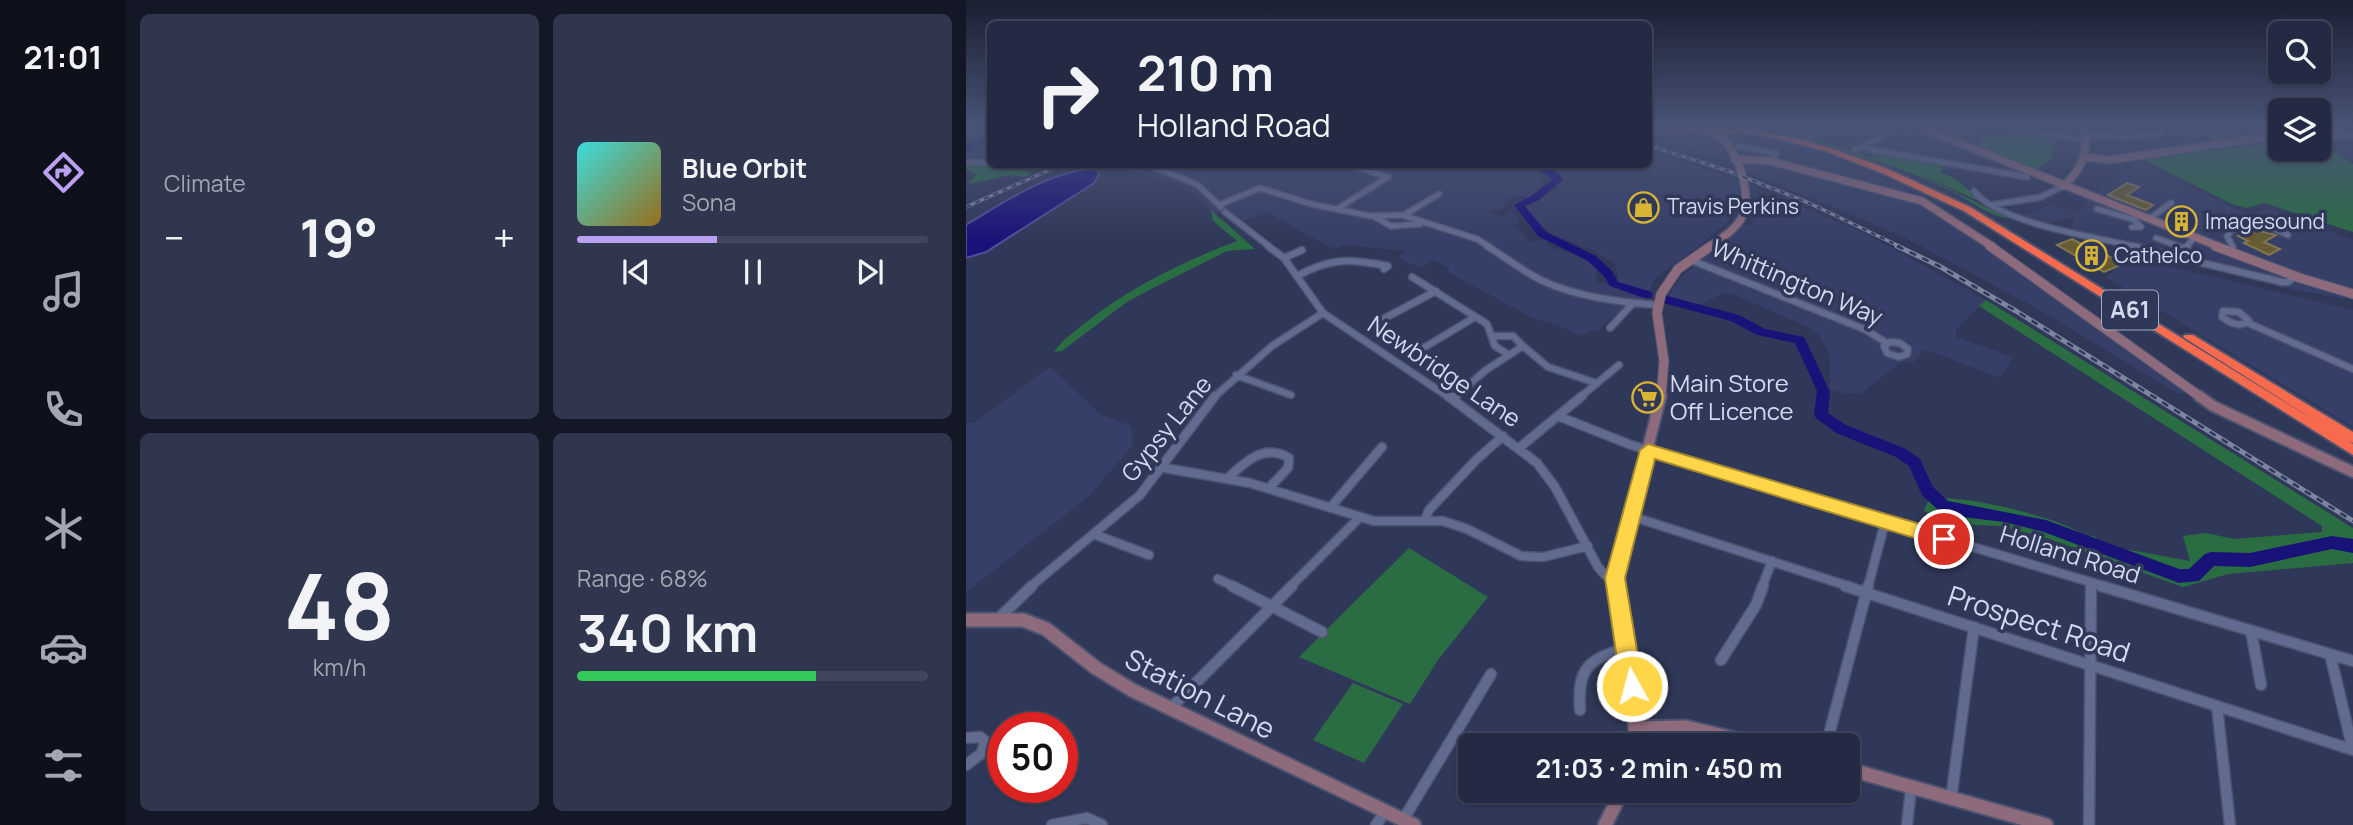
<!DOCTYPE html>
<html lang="en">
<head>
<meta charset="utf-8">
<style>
	body { margin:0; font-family:Manrope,sans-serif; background:#30364e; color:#f1f3f6; height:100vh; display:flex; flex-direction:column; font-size:26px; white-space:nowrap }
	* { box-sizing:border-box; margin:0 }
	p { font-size:23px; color:#a3a7b2 }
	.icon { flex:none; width:38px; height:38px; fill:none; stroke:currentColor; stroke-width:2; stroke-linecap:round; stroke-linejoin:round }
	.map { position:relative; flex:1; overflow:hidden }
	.details { display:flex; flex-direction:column; gap:14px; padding:14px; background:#141725; width:840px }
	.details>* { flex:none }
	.guide { position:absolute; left:21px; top:21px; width:665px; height:147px; border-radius:10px; box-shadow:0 2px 5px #0004,0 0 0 2px #41465c; background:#242a43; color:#f1f3f6; overflow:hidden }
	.buttons { position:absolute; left:1302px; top:21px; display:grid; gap:14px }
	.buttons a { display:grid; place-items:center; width:63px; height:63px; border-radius:10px; background:#242a43; box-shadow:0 2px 5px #0004,0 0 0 2px #41465c; font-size:35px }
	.speed { position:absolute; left:21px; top:712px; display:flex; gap:14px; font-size:35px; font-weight:700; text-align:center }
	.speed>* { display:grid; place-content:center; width:91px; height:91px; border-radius:50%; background:#242a43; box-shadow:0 2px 5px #0004,0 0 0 2px #41465c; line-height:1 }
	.speed .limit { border:10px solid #d22; background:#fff; color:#111 }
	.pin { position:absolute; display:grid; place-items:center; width:60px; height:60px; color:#fff; margin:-30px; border:4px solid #fff; border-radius:50%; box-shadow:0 2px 7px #0007 }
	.me { position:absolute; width:77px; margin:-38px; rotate:353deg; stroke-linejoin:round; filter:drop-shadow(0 0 5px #0008) }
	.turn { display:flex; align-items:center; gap:24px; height:147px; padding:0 35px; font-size:32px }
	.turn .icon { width:91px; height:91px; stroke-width:2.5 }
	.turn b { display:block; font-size:49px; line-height:60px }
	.big { font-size:52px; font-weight:700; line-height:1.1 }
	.details .card { flex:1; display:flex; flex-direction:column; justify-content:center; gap:10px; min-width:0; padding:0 24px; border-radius:10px; background:#30364e }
	.details .dial { align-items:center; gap:0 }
	.dial b { font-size:91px; line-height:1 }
	.song { display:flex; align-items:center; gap:21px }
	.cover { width:84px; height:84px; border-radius:10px; background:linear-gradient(135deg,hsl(180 70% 55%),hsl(40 70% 35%)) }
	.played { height:7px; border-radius:4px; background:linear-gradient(90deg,#bca0f2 40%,#41465c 40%) }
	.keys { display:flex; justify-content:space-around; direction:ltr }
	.heat { display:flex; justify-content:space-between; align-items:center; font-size:38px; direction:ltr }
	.charge { height:10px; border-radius:5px; background:linear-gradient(90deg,#34c759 68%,#41465c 0) }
	.details .tiles { flex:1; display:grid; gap:14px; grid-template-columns:repeat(2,1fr) }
	.trip { position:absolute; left:492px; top:733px; width:402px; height:70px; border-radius:10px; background:#242a43; box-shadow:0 2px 5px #0004,0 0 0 2px #41465c; font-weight:700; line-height:70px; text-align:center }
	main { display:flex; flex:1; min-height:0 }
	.tabs { display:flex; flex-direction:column; width:126px; justify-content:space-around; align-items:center; background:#0e111b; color:#a3a7b2 }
	.tabs .icon { width:49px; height:49px }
	.tabs .selected { color:#bca0f2 }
	.tabs b { font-size:32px; color:#f1f3f6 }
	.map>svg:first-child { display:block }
	.built { fill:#363f67 }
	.green { fill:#2b6d43 }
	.water { fill:#191279; stroke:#514e9c; stroke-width:2 }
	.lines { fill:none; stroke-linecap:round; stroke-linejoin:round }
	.river { fill:#191279; fill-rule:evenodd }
	.building { fill:#675b34; stroke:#83774f; stroke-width:2 }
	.street-far3-casing { stroke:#4d536f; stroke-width:8 }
	.street-far2-casing { stroke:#4d536f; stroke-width:9 }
	.street-far1-casing { stroke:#4d536f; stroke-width:11 }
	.street-casing { stroke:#4d536f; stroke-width:13 }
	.secondary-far3-casing { stroke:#4d536f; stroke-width:10 }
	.secondary-far2-casing { stroke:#4d536f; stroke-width:11 }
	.secondary-far1-casing { stroke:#4d536f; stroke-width:14 }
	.secondary-casing { stroke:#4d536f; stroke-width:17 }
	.highway-casing { stroke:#4d536f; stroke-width:4 }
	.street-far3 { stroke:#616b8f; stroke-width:5 }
	.street-far2 { stroke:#616b8f; stroke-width:6 }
	.street-far1 { stroke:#616b8f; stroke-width:8 }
	.street { stroke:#616b8f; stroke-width:10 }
	.secondary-far3 { stroke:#8e6b7c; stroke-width:7 }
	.secondary-far2 { stroke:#8e6b7c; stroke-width:9 }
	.secondary-far1 { stroke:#8e6b7c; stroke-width:10 }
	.secondary { stroke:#8e6b7c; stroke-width:13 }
	.highway { fill:#f76a4e; fill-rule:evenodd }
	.rail-far1-casing { stroke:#7e85a0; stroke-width:3.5 }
	.rail-casing { stroke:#7e85a0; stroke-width:5 }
	.rail-far1 { stroke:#303859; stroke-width:2; stroke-dasharray:5; stroke-linecap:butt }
	.rail { stroke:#303859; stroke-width:2.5; stroke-dasharray:7; stroke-linecap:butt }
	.route { fill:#ffd54a; stroke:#a68a30; stroke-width:2 }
	.labels { text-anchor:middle; stroke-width:7; stroke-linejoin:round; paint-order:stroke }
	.far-poi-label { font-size:21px; fill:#d3d9ee; stroke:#303859; text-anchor:start }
	.shield { fill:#303859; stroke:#a2a9c1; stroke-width:2 }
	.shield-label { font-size:23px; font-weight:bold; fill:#d3d9ee }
	.street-label { font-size:24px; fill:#d3d9ee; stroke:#303859 }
	.poi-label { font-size:24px; fill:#d3d9ee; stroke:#303859; text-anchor:start }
	.near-street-label { font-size:28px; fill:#d3d9ee; stroke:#303859 }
</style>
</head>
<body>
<main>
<nav class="tabs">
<b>21:01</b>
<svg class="icon selected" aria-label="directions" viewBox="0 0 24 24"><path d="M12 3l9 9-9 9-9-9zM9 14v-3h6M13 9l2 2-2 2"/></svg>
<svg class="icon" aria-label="music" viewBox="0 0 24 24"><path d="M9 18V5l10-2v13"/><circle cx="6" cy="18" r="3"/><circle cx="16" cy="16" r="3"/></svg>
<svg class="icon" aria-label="phone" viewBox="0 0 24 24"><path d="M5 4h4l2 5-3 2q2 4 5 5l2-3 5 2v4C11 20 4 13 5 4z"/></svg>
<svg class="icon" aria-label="climate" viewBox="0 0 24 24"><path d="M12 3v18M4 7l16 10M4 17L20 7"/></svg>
<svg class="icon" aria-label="car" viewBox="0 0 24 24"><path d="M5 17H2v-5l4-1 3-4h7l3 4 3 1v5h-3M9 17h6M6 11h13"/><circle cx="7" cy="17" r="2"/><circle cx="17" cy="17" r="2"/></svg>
<svg class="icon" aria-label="filters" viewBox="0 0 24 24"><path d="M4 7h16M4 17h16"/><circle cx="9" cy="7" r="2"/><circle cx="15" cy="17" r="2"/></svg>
</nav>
<section class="details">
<div class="tiles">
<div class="card"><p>Climate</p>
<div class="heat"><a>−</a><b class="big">19°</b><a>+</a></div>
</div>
<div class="card">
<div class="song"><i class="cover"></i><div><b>Blue Orbit</b><p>Sona</p></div></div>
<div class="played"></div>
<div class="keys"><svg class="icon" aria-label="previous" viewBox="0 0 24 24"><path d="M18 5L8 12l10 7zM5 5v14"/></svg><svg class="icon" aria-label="pause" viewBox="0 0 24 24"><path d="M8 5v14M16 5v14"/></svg><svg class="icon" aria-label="next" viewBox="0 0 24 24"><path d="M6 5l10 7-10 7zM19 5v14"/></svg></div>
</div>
<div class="card dial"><b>48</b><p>km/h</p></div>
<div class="card"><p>Range · 68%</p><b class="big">340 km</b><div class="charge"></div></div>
</div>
</section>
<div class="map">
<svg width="1387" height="825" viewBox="0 0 1387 825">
	<rect width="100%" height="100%" fill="#303859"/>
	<path class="built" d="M683 128 738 136 756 149 767 162 683 136Z
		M839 148 943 188 940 198 1008 239 1220 392 1212 394 1079 313 938 237 778 170 777 164 782 156 830 167Z
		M683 149 774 182 771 209 761 222 740 241 688 279 683 293 653 283 649 264 630 252 585 234 562 211 560 204 568 200 552 195 546 196 535 209 523 211 536 217 545 211 554 222 549 226 566 243 578 239 585 247 624 259 632 264 630 281 679 298 671 309 653 312 630 331 625 330 616 336 594 326 567 318 482 272 483 268 468 260 454 268 432 258 440 251 379 245 368 249 300 212 278 221 263 210 249 214 230 195 197 179 158 169 118 165H562L577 181 578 187 569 195 575 197 588 190 597 180 596 177 579 165 682 164Z
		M1171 161 1280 214 1304 209 1387 240V300L1319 288 1102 234 1110 217 1076 224 1052 218 1086 204 1113 213 1124 193Z
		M817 199 899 233 1020 300 990 329V337L1047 357 1034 378 958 349 948 362H936L894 394 877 393 864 389V356L854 336 842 327 766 294 757 293 725 309 701 299 713 279 777 225H785L794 213H814L810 200Z
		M1163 257 1387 310V427L1140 277Z
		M84 367 134 414 165 426 167 445 123 496 0 592V422L8 423Z"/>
	<path class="green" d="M800 127H811L904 157 909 156 894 151 977 164 975 173C990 176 1004 191 1015 202L947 171 1042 218C1025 217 1004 201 989 193 929 162 863 149 800 127Z
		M1042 131 1089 137 1085 159 1072 169 1063 168 1012 147 1016 132 1039 136Z
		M1294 144 1320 150 1370 152 1387 164V232L1298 203 1281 208 1268 205 1176 159Z
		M0 165 53 167 66 174 58 177 45 175 2 184 10 175 0 169Z
		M245 210 289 249 261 251 189 287 161 302 96 351 88 352C96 340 108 332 119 323 165 287 216 262 271 241L247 221Z
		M1020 300 1387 528V563L1262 574 1217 587 1083 539 1034 526 987 524 958 511 963 499C998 495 1054 510 1088 521 1103 526 1114 534 1130 537L1131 544 1224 561 1217 536 1240 533 1268 539 1356 532V526L1013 306Z
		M443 548 522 597 472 660 444 704 333 657Z
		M387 683 437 704 398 763 347 740Z"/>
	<path class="water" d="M124 169 131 170 133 175 128 183 20 252 0 258V225C36 203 81 173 124 169Z"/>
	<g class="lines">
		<path class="river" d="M24 134V140L0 153V146Z
			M570 164H579L580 167 591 172 597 179 573 200 559 206 580 232 630 256 646 271 652 282 686 292V298H678L644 286 637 275 622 261 572 236 548 205 565 196 587 179 573 171Z
			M701 296 773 315 799 329 838 337 864 392 862 413 880 425 940 449 954 459 967 487 982 501 1080 520 1213 569H1223L1239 554 1245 552 1284 553 1366 536 1387 539V553L1366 549 1284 567 1248 566 1233 581 1213 583 1078 532 1038 522 996 517 971 509 956 495 943 466 930 457 870 433 850 418 848 415 851 391 829 343 791 335 765 321 697 303 695 300Z"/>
	</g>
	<path class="building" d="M1161 183 1173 187 1161 195 1187 205 1180 210 1142 195Z
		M1286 229 1310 235 1298 242 1314 249 1303 255 1278 243 1282 241 1272 236Z
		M1106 239 1121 247 1124 246 1157 264 1138 272 1091 245Z"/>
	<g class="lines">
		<defs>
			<path id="street-far3" d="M819 127 846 136
				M1042 127 1120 140
				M1234 127 1257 141
				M1365 127 1376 135
				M1120 135 1158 137 1194 134 1198 127
				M772 146 810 153 804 161
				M898 146 907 150 1061 177
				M889 150 934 127
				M0 162 24 163
				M181 164 232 185 255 207
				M1008 191C1031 223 1133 238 1173 247
				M253 205 294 188 345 204 405 216 436 215 511 239 524 247
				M1025 205 1075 197 1097 186
				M371 209 422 177 380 164
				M1131 209 1169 220 1175 227H1166
				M259 212 304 247
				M438 215 473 194
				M409 217 425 226 454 224
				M1183 219 1205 203
				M1190 238 1215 247
				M1220 247 1229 237
				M1267 247 1261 236C1277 214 1301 225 1322 235"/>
			<path id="street-far2" d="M302 246 318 258 357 313 484 398
				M521 246C539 257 558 272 577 281 611 297 654 302 691 305
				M1166 246 1316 282H1322L1329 276
				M1210 246 1219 249 1222 246
				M1263 251 1266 246
				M318 258 336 250
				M725 260 898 329 921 343
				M331 276C366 257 384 259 422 266L418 269
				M446 277 521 324 529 346 543 355
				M1257 311 1273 312 1283 321C1274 328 1264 323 1256 317Z
				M419 318 470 291
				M1282 323 1387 369
				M644 328 667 303
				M527 336H547L557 346
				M924 342 934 343 942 349 941 354 933 357 921 353 918 346Z
				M459 347 509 317
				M270 375 325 395
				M247 398 306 346 357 313
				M488 398 520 370 557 346 582 367 630 383
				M613 398 653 365"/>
			<path id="street-far1" d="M482 396 571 463 589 487 632 567 639 575 649 578
				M486 399 490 396
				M592 416 665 445 1141 587
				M553 448 616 396
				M199 468 284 483 408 521H477L501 529 555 556 577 557 622 546
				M262 478C280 461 299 443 323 458L322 468 303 488
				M364 508 416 447
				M665 516 885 587
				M459 520 463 510 510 460 537 436
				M130 535 183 555
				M252 579 269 587
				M64 587 174 495 249 396
				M324 587 394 517
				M796 587 806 561
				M902 587 919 522
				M1125 587V583"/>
			<path id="street" d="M266 586 356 632
				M879 586 1387 750
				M1135 586 1387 661
				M33 618 66 586
				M1285 631 1295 685
				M1364 654 1387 750
				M755 660 790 605 797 586
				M1251 706 1264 825
				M205 708 326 586
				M614 710C611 668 622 659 661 648
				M0 738 14 737 19 741 16 753 0 765
				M860 746 902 586
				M985 799 1008 627
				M437 820 525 674
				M86 825 121 818 136 825
				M410 825 419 812
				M941 825 945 789
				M1123 825 1125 586"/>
			<path id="secondary-far3" d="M693 127 741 131
				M953 127 1254 247
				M1353 134 1387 135
				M1119 157 1143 160 1314 135
				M769 159 804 161 956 201 1027 247
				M1097 186C1116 170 1124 151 1117 127
				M743 247C754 239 768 231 775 219 787 199 774 159 760 142 757 138 751 135 747 132"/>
			<path id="secondary-far2" d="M1024 246 1236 398
				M1249 246 1334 278 1387 294
				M695 398 698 361 691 313 695 294 712 269 745 246"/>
			<path id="secondary-far1" d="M1233 396 1247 406 1387 472
				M651 587 649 578 695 396"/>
			<path id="secondary" d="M650 586 661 648 671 746
				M0 620H57L80 629 130 668 166 690 448 825
				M671 728 720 727 798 746
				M882 769 1080 825
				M639 825 656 791"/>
			<path id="highway" d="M728 127C739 127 750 131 760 130 768 130 776 127 785 127L780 129 833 139 865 148 922 169 1004 207 1356 425 1217 337 1219 335H1227L1387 432V443L1383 441 1387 444V455L998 211 916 173 859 151 804 137 771 132 758 135Z"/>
		</defs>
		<use href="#street-far3" class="street-far3-casing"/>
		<use href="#street-far2" class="street-far2-casing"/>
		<use href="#street-far1" class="street-far1-casing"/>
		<use href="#street" class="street-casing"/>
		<use href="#secondary-far3" class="secondary-far3-casing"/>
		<use href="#secondary-far2" class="secondary-far2-casing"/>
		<use href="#secondary-far1" class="secondary-far1-casing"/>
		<use href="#secondary" class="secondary-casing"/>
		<use href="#highway" class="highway-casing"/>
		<use href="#street-far3" class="street-far3"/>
		<use href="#street-far2" class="street-far2"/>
		<use href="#street-far1" class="street-far1"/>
		<use href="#street" class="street"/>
		<use href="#secondary-far3" class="secondary-far3"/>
		<use href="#secondary-far2" class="secondary-far2"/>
		<use href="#secondary-far1" class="secondary-far1"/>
		<use href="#secondary" class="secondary"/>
		<use href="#highway" class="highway"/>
		<defs>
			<path id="rail-far1" d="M682 145 765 172 843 203 935 247
				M0 207 97 164"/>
			<path id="rail" d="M931 246 973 266 1050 311 1387 521"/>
		</defs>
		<use href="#rail-far1" class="rail-far1-casing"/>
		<use href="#rail" class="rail-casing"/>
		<use href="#rail-far1" class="rail-far1"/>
		<use href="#rail" class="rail"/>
	</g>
	<linearGradient id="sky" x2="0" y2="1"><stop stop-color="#1a1f31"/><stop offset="0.52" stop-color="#485376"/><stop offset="1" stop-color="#485376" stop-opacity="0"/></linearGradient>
	<rect width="1387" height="243" fill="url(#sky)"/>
	<path class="route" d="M682 444 978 531 984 534 987 539 984 544 978 547 689 459 659 578 677 686 674 693 666 696 658 693 655 686 639 578 674 450Z"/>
	<defs>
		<symbol id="shop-ring" viewBox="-11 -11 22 22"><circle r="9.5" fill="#303859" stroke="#d7b434" stroke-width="1.5"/><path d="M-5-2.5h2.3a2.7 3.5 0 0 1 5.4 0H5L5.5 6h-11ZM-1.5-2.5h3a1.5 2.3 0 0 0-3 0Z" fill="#d7b434"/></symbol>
		<symbol id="building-ring" viewBox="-11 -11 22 22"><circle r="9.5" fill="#303859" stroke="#d7b434" stroke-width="1.5"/><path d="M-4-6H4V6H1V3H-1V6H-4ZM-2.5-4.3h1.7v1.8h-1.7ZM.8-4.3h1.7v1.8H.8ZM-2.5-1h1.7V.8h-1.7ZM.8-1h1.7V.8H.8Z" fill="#d7b434"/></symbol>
		<symbol id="supermarket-ring" viewBox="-11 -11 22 22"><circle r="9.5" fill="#303859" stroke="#d7b434" stroke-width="1.5"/><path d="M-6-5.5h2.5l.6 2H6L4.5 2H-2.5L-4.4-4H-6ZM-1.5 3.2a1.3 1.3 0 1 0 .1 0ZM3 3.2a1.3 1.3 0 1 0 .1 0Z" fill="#d7b434"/></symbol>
	</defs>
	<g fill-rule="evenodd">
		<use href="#shop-ring" x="660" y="190" width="35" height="35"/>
		<use href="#building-ring" x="1198" y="204" width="35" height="35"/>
		<use href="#building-ring" x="1108" y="238" width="35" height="35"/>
		<use href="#supermarket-ring" x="664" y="380" width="35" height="35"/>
	</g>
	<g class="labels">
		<g class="far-poi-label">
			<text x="701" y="214">Travis Perkins</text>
			<text x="1239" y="229">Imagesound</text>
			<text x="1148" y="263">Cathelco</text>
		</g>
		<rect class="shield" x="1136" y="290.5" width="56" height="39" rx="5"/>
		<g class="shield-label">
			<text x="1164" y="318">A61</text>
		</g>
		<g class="street-label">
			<text transform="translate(831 283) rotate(23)" y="8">Whittington Way</text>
			<text transform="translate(478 372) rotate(34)" y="8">Newbridge Lane</text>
			<text transform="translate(201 429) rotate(-51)" y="8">Gypsy Lane</text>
			<text transform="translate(1104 555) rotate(17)" y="8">Holland Road</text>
		</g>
		<g class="poi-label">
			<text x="704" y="392">Main Store<tspan x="704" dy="28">Off Licence</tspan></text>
		</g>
		<g class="near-street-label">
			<text transform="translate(1073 624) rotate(18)" y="10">Prospect Road</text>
			<text transform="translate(234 694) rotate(27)" y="10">Station Lane</text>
		</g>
	</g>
</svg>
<div class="buttons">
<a><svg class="icon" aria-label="search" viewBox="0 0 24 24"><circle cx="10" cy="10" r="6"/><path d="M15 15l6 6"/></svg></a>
<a><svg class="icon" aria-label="layers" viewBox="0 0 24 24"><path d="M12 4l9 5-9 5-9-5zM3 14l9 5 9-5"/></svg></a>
</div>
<div class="speed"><div class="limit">50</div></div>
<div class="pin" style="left:978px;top:539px;background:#d93025"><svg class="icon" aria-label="arrive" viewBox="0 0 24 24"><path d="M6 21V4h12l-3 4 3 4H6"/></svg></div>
<svg class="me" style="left:666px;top:686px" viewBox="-20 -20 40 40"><circle r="17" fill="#ffd54a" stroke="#fff" stroke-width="3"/><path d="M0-11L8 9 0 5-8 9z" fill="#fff"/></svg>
<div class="trip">21:03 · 2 min · 450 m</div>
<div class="guide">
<div class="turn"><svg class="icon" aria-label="right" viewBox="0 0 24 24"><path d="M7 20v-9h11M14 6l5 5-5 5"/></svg><div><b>210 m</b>Holland Road</div></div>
</div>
</div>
</main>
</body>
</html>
